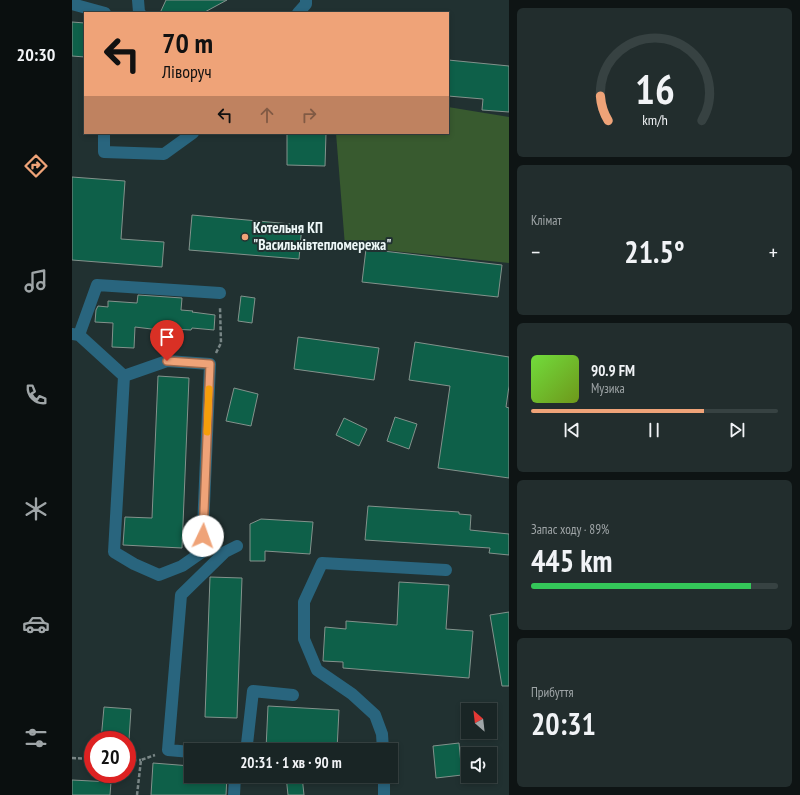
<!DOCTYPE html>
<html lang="uk">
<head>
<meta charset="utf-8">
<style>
	body { margin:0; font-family:"PT Sans Narrow",sans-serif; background:#222d2d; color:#f1f3f6; height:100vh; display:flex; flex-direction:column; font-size:15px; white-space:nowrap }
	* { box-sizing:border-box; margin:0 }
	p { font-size:13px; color:#9fa5a7 }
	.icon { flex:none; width:22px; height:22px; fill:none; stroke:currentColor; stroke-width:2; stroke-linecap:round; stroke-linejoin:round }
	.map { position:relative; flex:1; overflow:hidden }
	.drawer { display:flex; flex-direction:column; gap:8px; padding:8px; background:#0e1414; width:291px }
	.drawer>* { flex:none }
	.guide { position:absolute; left:12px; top:12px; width:365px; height:122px; border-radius:0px; box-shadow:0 2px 6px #0003,0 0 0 1px #374242; background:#efa378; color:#111; overflow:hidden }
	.needle { width:26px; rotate:332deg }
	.tools { position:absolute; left:389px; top:703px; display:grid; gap:8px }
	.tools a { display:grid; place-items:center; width:36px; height:36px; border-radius:0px; background:#192525; box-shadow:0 2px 6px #0003,0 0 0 1px #374242; font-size:20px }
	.speed { position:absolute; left:12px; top:731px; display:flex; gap:8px; font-size:20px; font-weight:700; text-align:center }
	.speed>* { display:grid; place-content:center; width:52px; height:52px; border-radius:50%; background:#192525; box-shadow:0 2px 6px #0003,0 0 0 1px #374242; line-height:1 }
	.speed .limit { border:6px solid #d22; background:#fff; color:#111 }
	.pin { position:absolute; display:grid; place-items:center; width:34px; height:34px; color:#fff; margin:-41px -17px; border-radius:50% 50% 50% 0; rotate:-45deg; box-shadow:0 0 4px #0007 }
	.pin .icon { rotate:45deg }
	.me { position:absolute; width:44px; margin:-22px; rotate:3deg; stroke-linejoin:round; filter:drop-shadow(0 0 3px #0008) }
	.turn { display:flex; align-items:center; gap:14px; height:84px; padding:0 12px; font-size:18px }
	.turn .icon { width:52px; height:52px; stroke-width:2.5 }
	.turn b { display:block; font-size:28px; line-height:34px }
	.lanes { display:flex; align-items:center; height:38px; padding:0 12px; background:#0003; justify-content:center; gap:20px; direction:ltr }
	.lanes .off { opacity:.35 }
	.big { font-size:30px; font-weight:700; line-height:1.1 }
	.drawer .card { flex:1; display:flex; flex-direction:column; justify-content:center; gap:6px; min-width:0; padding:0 14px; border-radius:6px; background:#222d2d }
	.drawer .dial { align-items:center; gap:0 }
	.dial svg { height:104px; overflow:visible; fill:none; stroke:#374242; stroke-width:7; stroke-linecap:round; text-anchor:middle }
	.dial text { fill:#f1f3f6; stroke:none }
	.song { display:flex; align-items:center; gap:12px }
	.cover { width:48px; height:48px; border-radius:6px; background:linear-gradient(135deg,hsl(100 70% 55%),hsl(80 70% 35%)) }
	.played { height:4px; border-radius:2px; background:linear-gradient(90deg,#efa378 70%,#374242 70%) }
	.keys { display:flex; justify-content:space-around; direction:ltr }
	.heat { display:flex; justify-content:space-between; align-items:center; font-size:22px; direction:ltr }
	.charge { height:6px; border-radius:3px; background:linear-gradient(90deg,#34c759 89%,#374242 0) }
	.trip { position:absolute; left:112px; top:743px; width:214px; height:40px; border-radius:0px; background:#192525; box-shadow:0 2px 6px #0003,0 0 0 1px #374242; font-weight:700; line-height:40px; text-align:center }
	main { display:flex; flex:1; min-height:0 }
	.tab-bar { display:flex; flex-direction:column; width:72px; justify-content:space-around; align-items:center; background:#0a0f0f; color:#9fa5a7 }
	.tab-bar .icon { width:28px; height:28px }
	.tab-bar .selected { color:#efa378 }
	.tab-bar b { font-size:18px; color:#f1f3f6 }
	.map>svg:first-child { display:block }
	.green { fill:#385a2f }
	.building { fill:#0e6049; stroke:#83928c }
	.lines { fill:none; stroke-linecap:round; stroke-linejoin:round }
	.path { stroke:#798686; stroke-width:2.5; stroke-dasharray:4 2; stroke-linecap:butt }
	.minor { stroke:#29657e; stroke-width:12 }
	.route-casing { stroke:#9b6a4e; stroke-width:10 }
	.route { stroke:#efa378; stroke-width:7 }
	.slow { stroke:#f59e0b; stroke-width:7 }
	.poi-dot { fill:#efa378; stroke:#213131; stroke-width:1.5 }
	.labels { text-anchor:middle; stroke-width:4; stroke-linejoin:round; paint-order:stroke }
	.poi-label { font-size:15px; font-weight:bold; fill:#edf7f7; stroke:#213131; text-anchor:start }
</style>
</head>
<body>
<main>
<nav class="tab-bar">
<b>20:30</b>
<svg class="icon selected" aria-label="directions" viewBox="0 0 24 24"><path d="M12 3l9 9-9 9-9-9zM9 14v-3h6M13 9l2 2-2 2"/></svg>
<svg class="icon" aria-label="music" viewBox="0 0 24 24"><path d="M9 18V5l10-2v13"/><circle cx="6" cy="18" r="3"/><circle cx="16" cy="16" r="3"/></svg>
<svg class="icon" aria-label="phone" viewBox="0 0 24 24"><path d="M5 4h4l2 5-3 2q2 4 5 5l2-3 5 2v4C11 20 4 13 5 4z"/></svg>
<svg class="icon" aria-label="climate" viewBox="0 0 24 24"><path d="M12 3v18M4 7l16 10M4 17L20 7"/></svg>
<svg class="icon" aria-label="car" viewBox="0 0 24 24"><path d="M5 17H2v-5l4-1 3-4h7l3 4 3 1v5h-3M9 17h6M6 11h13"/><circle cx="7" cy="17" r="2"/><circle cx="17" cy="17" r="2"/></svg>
<svg class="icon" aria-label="filters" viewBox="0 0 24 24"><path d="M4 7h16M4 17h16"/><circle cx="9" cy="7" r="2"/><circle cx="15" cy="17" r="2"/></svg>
</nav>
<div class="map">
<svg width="437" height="795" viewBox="0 0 437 795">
	<rect width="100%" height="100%" fill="#213131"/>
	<path class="green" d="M376 107 437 117V263L273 246 264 133H376Z"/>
	<path class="building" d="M94 0H155L131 13H88Z
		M0 22 13 23V57L0 56Z
		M376 60 437 66V112L410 110 411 99 376 96Z
		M215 133H254L253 166 215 165Z
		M0 177 53 181 49 239 92 242 90 267 0 260Z
		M120 215 230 225 227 259 117 250Z
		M294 249 430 265 426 297 290 282Z
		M66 295 110 298 109 310 121 311 120 312 143 315 142 330 120 328 119 330 99 329V330H96V331L63 327 62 348 40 347 41 323 23 322 24 310 26 306 36 307V301L65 303Z
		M169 296 183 298 180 323 166 321Z
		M226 337 307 348 302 380 222 369Z
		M343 342 437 357V386L434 407 437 408V478L366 468 378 386 337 380Z
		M86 376 117 378 110 548 51 545 53 517 80 518Z
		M162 388 186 394 179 426 154 421Z
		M323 417 345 424 337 449 315 441Z
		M272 418 295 429 287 446 264 435Z
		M296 506 387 512V514L399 515 398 530 437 534V555L417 553 418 548 293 540Z
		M189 519 241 522 238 554 193 551V561H178V524Z
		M138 577 170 578 165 718 133 717Z
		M327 582 377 585 374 629 401 631 397 678 271 668V662L251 661 253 627 274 629V621L325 625Z
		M437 612V686H430L418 615Z
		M196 706 267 710 265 750 194 749Z
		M32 707 59 709 57 740H29Z
		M387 743 390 775 364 778 361 746Z
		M81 763 119 766V776H155L154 795H79Z
		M214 776H230L232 795H216Z
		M0 780 39 782 38 795H0Z"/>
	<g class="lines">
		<path class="path" d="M144 353 149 343 148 307
			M0 758 21 759
			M55 760H69
			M65 795 69 760 83 755"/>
		<path class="minor" d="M66 0 67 12 68 13
			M0 4 33 13
			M226 13 234 4V0
			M32 133V152L92 154 121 133
			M0 334 7 335 25 285 148 293
			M7 335 52 376 42 552 62 564 87 575 110 566 130 552 138 364 95 361 52 376
			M170 750 175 744 181 691 221 695
			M311 750 310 734 303 715 280 694 245 670 232 639V602L250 563 374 570
			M119 752 96 750 109 595 153 552 165 546
			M312 776V795
			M162 795 163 776"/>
	</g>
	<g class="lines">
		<defs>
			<path id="route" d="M95 361 138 364 131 536"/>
		</defs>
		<use href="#route" class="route-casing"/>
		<use href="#route" class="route"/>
		<path class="slow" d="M135 432 137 389"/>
	</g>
	<circle class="poi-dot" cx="173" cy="237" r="4"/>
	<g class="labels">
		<g class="poi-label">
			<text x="181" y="233">Котельня КП<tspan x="181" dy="17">"Васильківтепломережа"</tspan></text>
		</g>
	</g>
</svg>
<div class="tools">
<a><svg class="needle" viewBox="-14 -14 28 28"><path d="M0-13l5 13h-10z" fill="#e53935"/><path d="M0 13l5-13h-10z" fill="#9fa5a7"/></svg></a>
<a><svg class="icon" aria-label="sound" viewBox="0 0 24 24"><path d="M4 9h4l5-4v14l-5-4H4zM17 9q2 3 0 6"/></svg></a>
</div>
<div class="speed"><div class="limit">20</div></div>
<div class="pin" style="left:95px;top:361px;background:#d93025"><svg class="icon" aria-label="arrive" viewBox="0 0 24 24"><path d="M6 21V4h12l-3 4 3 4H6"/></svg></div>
<svg class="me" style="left:131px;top:536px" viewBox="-20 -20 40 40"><circle r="19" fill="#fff"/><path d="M0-13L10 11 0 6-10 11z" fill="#efa378"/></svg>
<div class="trip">20:31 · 1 хв · 90 m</div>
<div class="guide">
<div class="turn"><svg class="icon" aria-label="left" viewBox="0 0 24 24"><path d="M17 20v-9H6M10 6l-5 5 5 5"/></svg><div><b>70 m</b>Ліворуч</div></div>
<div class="lanes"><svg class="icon" aria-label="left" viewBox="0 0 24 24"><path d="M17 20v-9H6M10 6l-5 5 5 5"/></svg><svg class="icon off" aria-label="ahead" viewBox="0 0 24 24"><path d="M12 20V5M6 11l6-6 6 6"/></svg><svg class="icon off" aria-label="right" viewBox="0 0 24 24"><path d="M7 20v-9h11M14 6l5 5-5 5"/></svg></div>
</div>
</div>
<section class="drawer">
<div class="card dial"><svg viewBox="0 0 100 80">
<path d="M14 69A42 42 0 1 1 86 69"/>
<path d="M14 69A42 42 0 0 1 8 50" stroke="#efa378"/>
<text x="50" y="56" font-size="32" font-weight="700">16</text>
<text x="50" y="72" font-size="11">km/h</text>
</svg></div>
<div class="card"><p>Клімат</p>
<div class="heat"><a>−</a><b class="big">21.5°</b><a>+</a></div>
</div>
<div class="card">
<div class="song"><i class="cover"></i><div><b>90.9 FM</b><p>Музика</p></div></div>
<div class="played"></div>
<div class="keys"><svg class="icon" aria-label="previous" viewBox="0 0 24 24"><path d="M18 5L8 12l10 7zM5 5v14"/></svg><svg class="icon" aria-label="pause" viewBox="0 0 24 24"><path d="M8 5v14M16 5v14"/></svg><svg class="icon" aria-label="next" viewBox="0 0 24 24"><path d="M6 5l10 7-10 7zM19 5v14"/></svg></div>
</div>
<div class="card"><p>Запас ходу · 89%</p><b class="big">445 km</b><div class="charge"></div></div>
<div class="card"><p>Прибуття</p><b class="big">20:31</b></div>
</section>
</main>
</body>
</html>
